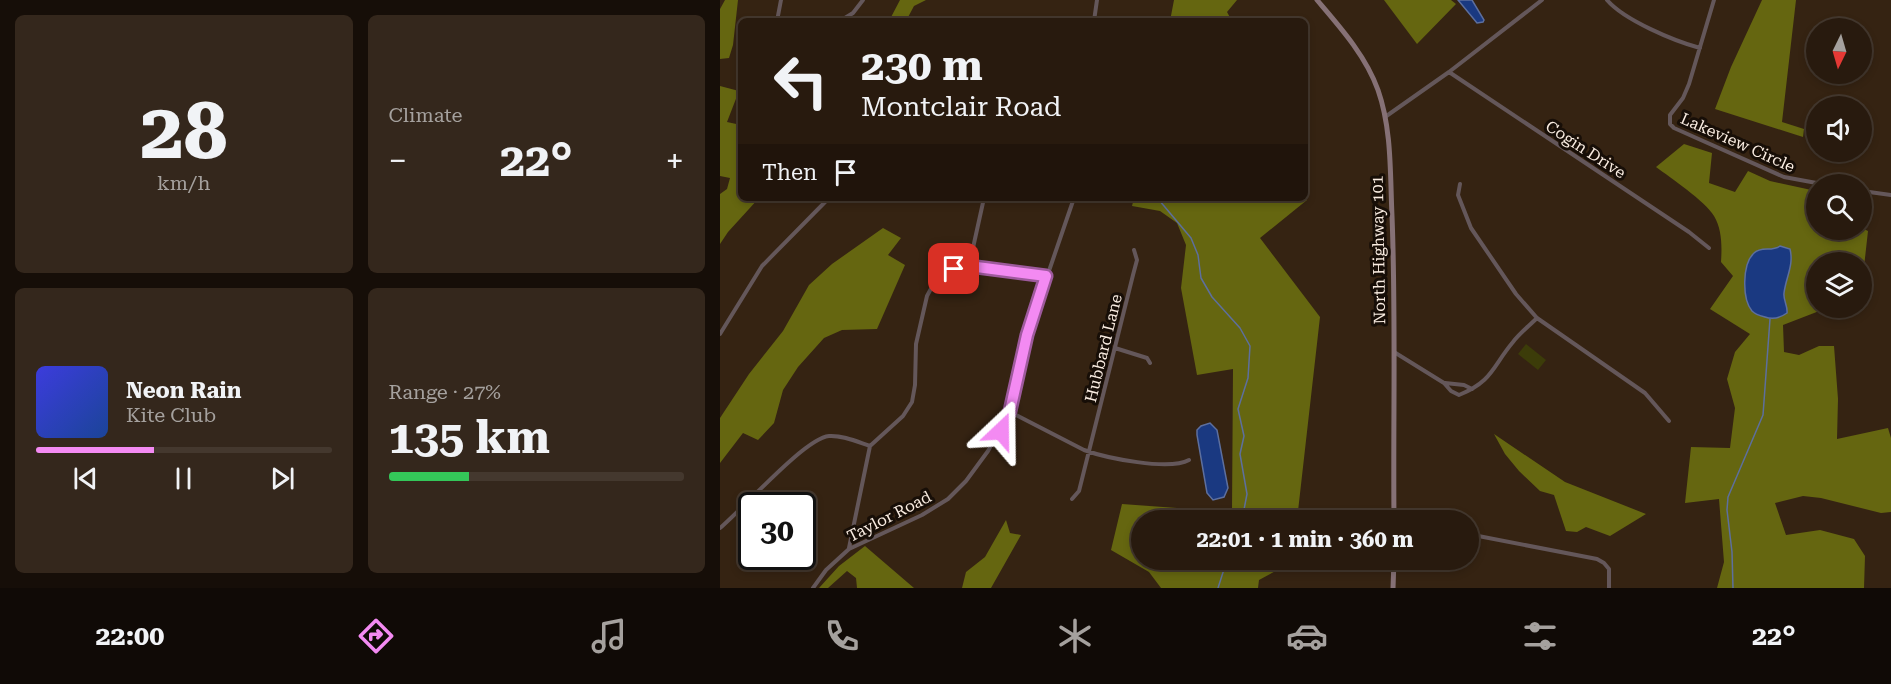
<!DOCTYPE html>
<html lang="en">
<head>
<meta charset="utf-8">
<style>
	body { margin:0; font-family:"Roboto Serif",serif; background:#34271c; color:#f1f3f6; height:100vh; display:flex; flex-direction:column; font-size:22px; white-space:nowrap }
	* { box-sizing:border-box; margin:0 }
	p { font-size:20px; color:#a5a19e }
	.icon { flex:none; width:33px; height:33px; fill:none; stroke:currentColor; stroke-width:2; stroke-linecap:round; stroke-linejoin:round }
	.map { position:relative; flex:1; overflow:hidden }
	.details { display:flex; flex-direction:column; gap:15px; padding:15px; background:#160e08; width:720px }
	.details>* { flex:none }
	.guide { position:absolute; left:18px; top:18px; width:570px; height:183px; border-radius:9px; box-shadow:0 3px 9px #0003,0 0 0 2px #44382e; background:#281a0e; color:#f1f3f6; overflow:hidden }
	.needle { width:39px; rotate:185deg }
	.buttons { position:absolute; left:1086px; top:18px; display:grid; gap:12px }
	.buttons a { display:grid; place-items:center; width:66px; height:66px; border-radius:50%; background:#281a0e; box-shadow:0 3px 9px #0003,0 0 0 2px #44382e; font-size:30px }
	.speed { position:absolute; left:18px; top:492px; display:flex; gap:12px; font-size:30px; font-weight:700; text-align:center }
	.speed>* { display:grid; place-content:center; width:78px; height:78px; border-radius:50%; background:#281a0e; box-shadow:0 3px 9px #0003,0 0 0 2px #44382e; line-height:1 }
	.speed .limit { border:3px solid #111; border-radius:9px; background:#fff; color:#111 }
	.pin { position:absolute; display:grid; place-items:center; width:51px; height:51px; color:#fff; margin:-26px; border-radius:12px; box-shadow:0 3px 9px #0006 }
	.me { position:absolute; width:66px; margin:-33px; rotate:23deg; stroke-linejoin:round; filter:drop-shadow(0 0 4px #0008) }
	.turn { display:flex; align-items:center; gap:21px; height:126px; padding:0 24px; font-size:27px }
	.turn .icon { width:78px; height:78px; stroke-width:2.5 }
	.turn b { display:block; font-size:42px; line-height:51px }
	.then { display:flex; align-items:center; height:57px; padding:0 24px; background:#0003; gap:12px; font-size:22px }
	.big { font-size:45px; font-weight:700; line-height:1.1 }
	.details .card { flex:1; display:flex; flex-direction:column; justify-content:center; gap:9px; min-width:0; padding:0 21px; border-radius:9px; background:#34271c }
	.details .dial { align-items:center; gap:0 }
	.dial b { font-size:78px; line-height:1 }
	.song { display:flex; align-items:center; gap:18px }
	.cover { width:72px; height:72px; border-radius:9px; background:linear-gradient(135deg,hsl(240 70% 55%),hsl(220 70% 35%)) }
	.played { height:6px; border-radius:3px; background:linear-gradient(90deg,#f38af2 40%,#44382e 40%) }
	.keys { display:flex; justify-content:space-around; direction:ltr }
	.heat { display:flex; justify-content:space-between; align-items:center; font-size:33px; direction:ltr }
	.charge { height:9px; border-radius:4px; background:linear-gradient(90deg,#34c759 27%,#44382e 0) }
	.details .tiles { flex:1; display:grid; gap:15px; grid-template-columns:repeat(2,1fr) }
	.trip { position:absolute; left:411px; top:510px; width:348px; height:60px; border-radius:30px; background:#281a0e; box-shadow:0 3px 9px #0003,0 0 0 2px #44382e; font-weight:700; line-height:60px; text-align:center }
	.menu { display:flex; height:96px; justify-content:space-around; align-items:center; background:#100a06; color:#a5a19e }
	.menu .icon { width:42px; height:42px }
	.menu .current { color:#f38af2 }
	.menu b { font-size:27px; color:#f1f3f6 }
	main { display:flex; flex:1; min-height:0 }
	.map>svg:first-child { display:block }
	.green { fill:#3c3c09 }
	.forest { fill:#656610 }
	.water { fill:#1a3981; stroke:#5d6f9e; stroke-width:1.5 }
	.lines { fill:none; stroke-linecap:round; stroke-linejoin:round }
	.stream { stroke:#5d6f9e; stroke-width:1.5 }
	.street { stroke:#64575a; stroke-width:4 }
	.secondary { stroke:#867176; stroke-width:5 }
	.route-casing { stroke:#9e5a9d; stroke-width:15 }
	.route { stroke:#f38af2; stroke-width:10 }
	.labels { text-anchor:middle; stroke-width:6; stroke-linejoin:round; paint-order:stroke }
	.street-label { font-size:16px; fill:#faede2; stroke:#170e07 }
</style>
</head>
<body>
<main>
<section class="details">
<div class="tiles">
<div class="card dial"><b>28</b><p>km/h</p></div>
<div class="card"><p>Climate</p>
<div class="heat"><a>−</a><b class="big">22°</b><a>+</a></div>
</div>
<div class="card">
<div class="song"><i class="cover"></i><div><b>Neon Rain</b><p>Kite Club</p></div></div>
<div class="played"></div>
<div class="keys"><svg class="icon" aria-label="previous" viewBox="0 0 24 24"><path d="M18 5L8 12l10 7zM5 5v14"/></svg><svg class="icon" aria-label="pause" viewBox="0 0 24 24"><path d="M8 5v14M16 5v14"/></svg><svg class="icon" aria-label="next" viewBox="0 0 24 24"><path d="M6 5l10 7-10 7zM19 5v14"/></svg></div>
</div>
<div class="card"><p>Range · 27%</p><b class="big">135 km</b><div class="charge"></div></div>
</div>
</section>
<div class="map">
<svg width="1171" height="588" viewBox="0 0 1171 588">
	<rect width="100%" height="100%" fill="#352312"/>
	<path class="green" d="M806 344 826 360 818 370 798 354Z"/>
	<path class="forest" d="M5 0H18L13 45 9 58 0 59V9Z
		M180 0H206L194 6 186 21H169Z
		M454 0H517L507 12 512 21H450Z
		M664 0H731L736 4 697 44Z
		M1042 0H1076L1062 122 1084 129 1083 137 995 109 1011 67Z
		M0 86 19 91 7 122 21 125V198H39L8 232 0 244V194L7 189 10 178 0 176Z
		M964 144 992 153 989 183 1015 192 1028 171 1050 181 1096 191V230L1142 228 1148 231 1142 285V262H1096V308H1107L1063 325 1064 352 1079 355 1099 346H1114L1118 399 1117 439 1168 428 1171 438V512L1161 513 1101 498 1083 496 1055 503 1066 535 1100 530 1134 539 1145 556 1144 588H997L1004 562 999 499 965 503 971 447 1010 448 1015 408 1007 379 1015 352 1030 334 990 309 1013 276 1001 262C1002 247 1002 229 994 216 985 201 951 178 936 167Z
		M414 198H583L587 200 540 238 600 317 577 520H422V560H576L539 580 538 588H441L429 572 391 550 402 504 512 512 513 369 477 375 461 288 466 245 457 223 440 211 412 206Z
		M163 228 181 238 168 255 185 265 157 329 122 330 104 338 78 367 63 390 54 423 38 440 23 433 0 463V418L29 374 63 331 89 285 112 264Z
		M774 434 845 482 926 514 890 536 866 527 857 532 846 531 834 495 820 491 799 471 785 454Z
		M286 520 290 533 301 535 271 588H242L246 572 265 557Z
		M145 546 194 588H137L136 578 127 571 108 588H99L119 566Z"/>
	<path class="water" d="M738 0H752L764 20 763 22 757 23Z
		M1060 246 1070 249C1074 265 1066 277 1064 293 1063 300 1068 306 1067 313 1060 318 1053 320 1045 317 1041 316 1036 315 1032 311 1022 299 1022 264 1034 253 1041 246 1052 252 1060 246Z
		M490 423 497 430 508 488 504 497 493 500 487 493 477 435V430L481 426Z"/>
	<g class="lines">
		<path class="stream" d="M439 200 471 238 478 255 481 278 492 297 520 328 530 346 528 378 518 409 524 436 520 454 527 494 522 520
			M498 588 507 560
			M1013 588 1012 552 1007 510 1008 497 1043 415 1050 319"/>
		<path class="street" d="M887 0C904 20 954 41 980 48
			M994 0 969 84 963 98 950 115V124L954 128 1064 177 1102 184
			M57 21 61 0
			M120 21 133 13 143 0
			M374 21 377 0
			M729 72 969 232 989 248
			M665 117 729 72 822 0
			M740 184 738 195 751 228 796 294 817 318 925 393 949 421
			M1142 191 1171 195
			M249 266 264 198
			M0 334 42 266 109 198
			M395 348 427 358 430 363
			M674 352 724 383 731 391 739 395C773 381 772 367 793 342 800 333 809 326 817 318
			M725 383 744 385 752 389
			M290 412 364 450C386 458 449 471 469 460
			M352 499 359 491 413 275 417 260 414 250
			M0 528C23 509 85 438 109 436 123 435 138 442 150 446
			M748 534 877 559 884 563 889 569V588
			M129 548 150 446 183 416 192 402 195 385 196 344 207 296 213 285 225 273 249 266 326 276
			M93 588 106 570 129 549 202 515 228 499 246 481 268 451 290 411 307 335 354 198"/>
		<path class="secondary" d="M597 0C620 27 646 56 658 90 672 130 670 174 672 216 676 317 673 419 674 520
			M673 588 674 560"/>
	</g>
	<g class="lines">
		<defs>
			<path id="route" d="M234 269 249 266 326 276 307 335 290 411 281 431"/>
		</defs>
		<use href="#route" class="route-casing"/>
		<use href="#route" class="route"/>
	</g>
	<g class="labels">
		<g class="street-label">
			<text transform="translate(1018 142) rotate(24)" y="6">Lakeview Circle</text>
			<text transform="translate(866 149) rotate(33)" y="6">Cogin Drive</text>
			<text transform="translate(658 250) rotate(-91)" y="6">North Highway 101</text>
			<text transform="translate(383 348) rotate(-76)" y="6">Hubbard Lane</text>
			<text transform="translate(169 516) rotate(-27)" y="6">Taylor Road</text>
		</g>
	</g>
</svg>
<div class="buttons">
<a><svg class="needle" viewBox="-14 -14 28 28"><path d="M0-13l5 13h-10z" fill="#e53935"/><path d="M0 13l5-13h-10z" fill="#a5a19e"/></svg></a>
<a><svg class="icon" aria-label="sound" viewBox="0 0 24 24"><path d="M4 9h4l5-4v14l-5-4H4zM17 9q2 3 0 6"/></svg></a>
<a><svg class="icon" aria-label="search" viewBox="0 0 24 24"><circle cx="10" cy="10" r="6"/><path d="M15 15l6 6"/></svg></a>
<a><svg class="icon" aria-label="layers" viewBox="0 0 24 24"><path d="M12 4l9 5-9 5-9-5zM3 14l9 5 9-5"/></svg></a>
</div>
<div class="speed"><div class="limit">30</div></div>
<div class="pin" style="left:234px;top:269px;background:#d93025"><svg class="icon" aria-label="arrive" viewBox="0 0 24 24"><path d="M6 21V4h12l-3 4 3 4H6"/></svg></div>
<svg class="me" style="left:281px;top:431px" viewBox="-20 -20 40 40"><path d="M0-17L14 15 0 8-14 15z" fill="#f38af2" stroke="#fff" stroke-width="4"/></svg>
<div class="trip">22:01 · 1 min · 360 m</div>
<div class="guide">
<div class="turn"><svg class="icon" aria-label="left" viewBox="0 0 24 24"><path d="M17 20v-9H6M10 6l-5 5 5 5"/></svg><div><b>230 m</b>Montclair Road</div></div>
<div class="then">Then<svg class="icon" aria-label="arrive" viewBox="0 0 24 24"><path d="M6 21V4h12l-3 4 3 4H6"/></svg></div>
</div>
</div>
</main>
<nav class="menu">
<b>22:00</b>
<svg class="icon current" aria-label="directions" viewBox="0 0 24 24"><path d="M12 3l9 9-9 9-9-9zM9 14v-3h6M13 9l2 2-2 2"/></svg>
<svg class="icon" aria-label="music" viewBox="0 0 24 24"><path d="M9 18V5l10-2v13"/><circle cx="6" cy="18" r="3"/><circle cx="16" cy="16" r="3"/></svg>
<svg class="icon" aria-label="phone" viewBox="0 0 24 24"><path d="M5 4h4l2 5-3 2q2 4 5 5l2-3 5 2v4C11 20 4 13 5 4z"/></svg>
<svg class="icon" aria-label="climate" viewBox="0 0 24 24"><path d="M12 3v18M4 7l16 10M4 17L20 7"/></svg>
<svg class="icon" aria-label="car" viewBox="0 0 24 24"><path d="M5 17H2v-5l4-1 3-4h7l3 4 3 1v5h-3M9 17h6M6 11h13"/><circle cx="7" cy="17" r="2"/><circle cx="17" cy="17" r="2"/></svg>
<svg class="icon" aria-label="filters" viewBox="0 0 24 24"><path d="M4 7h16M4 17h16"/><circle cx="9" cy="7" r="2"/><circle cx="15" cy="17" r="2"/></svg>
<b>22°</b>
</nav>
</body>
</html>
